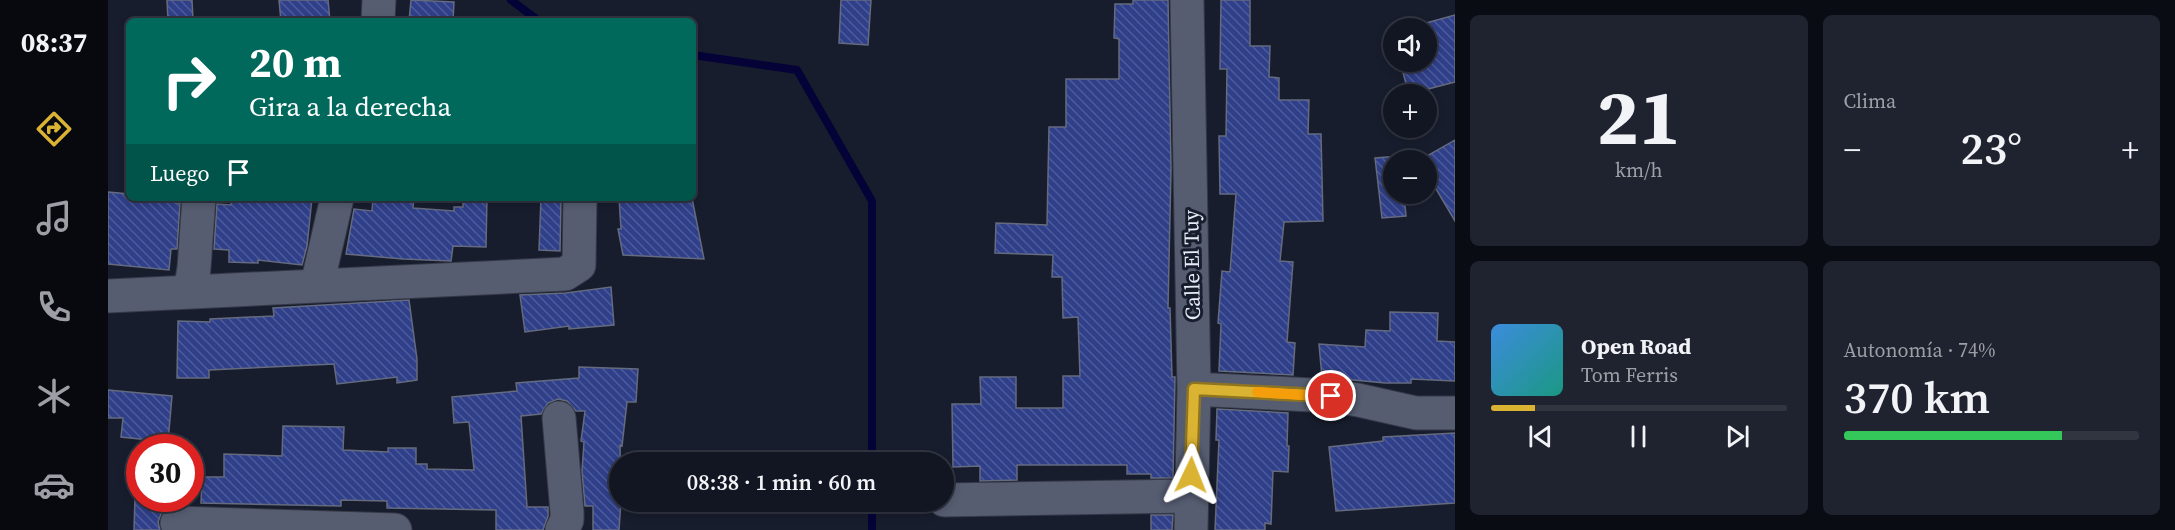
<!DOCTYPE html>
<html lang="es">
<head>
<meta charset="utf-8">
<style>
	body { margin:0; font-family:"Source Serif 4",serif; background:#1f232f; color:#f1f3f6; height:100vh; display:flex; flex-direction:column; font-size:22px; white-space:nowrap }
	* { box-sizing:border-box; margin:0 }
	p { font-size:20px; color:#9c9fa5 }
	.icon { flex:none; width:33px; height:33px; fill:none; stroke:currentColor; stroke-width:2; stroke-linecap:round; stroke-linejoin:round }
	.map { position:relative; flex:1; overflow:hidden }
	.details { display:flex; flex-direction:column; gap:15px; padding:15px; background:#0a0c13; width:720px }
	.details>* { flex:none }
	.top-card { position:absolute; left:18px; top:18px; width:570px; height:183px; border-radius:9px; box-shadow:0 3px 9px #0003,0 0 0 2px #313540; background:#00695c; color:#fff; overflow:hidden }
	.tools { position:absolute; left:1275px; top:18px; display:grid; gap:12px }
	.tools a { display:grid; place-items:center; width:54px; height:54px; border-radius:50%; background:#121622; box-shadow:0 3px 9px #0003,0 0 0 2px #313540; font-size:30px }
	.speed { position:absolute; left:18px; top:434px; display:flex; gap:12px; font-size:30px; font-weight:700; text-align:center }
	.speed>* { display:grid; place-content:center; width:78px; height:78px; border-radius:50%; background:#121622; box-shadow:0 3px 9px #0003,0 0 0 2px #313540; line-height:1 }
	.speed .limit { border:9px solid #d22; background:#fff; color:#111 }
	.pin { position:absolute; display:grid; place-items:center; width:51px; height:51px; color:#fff; margin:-26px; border:3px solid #fff; border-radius:50%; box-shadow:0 2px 6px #0007 }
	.me { position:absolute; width:66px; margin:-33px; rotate:2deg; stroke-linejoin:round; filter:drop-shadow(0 0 4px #0008) }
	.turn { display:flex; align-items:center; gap:21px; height:126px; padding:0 24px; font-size:27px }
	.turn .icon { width:78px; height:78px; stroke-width:2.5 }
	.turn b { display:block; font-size:42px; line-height:51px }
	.then { display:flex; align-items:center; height:57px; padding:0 24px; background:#0003; gap:12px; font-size:22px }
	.big { font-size:45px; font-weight:600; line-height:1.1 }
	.details .tile { flex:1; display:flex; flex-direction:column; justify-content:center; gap:9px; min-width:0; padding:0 21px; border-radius:9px; background:#1f232f }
	.details .dial { align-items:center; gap:0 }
	.dial b { font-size:78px; line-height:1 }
	.song { display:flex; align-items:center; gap:18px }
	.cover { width:72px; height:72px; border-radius:9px; background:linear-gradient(135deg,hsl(210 70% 55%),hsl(170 70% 35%)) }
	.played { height:6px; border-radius:3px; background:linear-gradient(90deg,#dab333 15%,#313540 15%) }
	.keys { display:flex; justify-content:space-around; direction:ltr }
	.heat { display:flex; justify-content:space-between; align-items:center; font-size:33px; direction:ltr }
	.charge { height:9px; border-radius:4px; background:linear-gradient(90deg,#34c759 74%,#313540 0) }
	.details .tiles { flex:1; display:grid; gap:15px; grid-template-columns:repeat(2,1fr) }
	.trip { position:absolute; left:501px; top:452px; width:345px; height:60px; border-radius:30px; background:#121622; box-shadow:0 3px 9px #0003,0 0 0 2px #313540; font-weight:600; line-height:60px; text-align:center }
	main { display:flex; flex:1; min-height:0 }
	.menu { display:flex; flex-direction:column; width:108px; justify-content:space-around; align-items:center; background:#07090e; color:#9c9fa5 }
	.menu .icon { width:42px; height:42px }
	.menu .on { color:#dab333 }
	.menu b { font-size:27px; color:#f1f3f6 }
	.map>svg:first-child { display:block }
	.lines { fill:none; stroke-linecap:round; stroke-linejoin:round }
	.stream { stroke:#040237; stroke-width:8 }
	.building { fill:url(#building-back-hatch); stroke:#646b7f; stroke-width:1.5 }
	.minor-casing { stroke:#363947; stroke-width:35 }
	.minor { stroke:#565d71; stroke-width:33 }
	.route-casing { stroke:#8e7421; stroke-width:15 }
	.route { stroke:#dab333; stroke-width:10 }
	.slow { stroke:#f59e0b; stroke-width:10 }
	.labels { text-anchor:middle; stroke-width:6; stroke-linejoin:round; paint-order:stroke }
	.street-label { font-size:21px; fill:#e8ecf8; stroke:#181d2e }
</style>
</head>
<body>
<main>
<nav class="menu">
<b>08:37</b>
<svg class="icon on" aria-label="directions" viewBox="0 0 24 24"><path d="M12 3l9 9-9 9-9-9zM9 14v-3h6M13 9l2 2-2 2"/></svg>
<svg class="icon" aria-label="music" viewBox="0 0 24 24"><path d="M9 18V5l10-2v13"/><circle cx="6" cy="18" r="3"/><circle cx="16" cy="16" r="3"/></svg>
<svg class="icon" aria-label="phone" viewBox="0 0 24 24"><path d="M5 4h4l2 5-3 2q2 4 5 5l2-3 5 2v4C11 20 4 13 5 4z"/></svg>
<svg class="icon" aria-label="climate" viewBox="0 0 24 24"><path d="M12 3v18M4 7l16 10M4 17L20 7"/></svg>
<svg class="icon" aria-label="car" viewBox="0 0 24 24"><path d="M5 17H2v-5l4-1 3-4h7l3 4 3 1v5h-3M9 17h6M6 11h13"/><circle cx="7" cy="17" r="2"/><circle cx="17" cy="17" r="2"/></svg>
</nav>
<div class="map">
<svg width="1347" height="530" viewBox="0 0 1347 530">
	<defs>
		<pattern id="building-back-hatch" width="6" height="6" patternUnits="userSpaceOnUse" patternTransform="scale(1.5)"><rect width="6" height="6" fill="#2f3f89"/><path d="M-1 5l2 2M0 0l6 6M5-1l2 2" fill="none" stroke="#4d5b9a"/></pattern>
	</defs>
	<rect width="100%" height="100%" fill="#181d2e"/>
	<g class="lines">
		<path class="stream" d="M403 0 431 21
			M585 55 689 70 764 201V462
			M764 501V530"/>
	</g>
	<path class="building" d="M59 0H84L85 20 60 21Z
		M171 0H220L222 21H173Z
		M303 0 346 2 345 21H301Z
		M733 0H763L760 45 731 43Z
		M1025 0H1060L1063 169 1060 308H1062L1064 377H1067L1065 478H1043V474H1019V465H909V480L872 481V466L845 467 844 404H873L872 377H908V408H955V376H972L970 317 955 318 954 277H944L945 255 887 253 888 223 939 225 941 127H958V79H1011V39L1006 38 1007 4H1025Z
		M1113 0H1142V46H1162L1161 77 1171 78V100H1201L1200 134H1213L1215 221 1176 222 1172 261 1185 262 1179 342 1187 343 1185 375 1111 371 1113 324 1110 323 1114 271 1122 272 1128 194H1112L1111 136H1118L1119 69H1112Z
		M1347 15V82L1301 94 1292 62H1318V28H1300Z
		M1347 140V221L1318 172V160H1312Z
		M1292 156 1293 160H1286V194H1296L1298 216 1274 218 1267 158Z
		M0 192 21 194V198H67V203H72L69 249H63L61 270 0 264Z
		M123 198H204L199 246 194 265 150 260V263L121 262V250L106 249 109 204 123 205Z
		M265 198H306L305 208 346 211V207H355V198H379L378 247 345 246 343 261 295 259 238 254 246 209 264 211Z
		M433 198H453L452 251 431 250Z
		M511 198H584L596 259 515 255 510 229H513Z
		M503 287 506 325 461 329V326L417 332 412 295 458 293Z
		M301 300 309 359V380L289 383V377L229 384 226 364 101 370V378H69L70 321 102 322V319L166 316 165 308Z
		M1282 312 1330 313 1329 341 1347 342V381L1303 379V383H1277L1214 377 1211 344 1257 347 1258 330 1282 331Z
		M471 367 530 369 528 402H519L514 446 512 445 513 501 511 530H485V506H477L474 471 476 442 473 441 477 411H468L459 401 450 399 440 403 433 414 413 416 419 507H440V516L435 530H388V510L279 508V501L233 500V506L93 503 94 477H116V454L174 456 175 426 236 427 235 450 280 452V448H308V464H319V469L366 470 361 422 346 423 344 397 409 391 408 383 471 378Z
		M0 390 64 396 60 442 13 437 15 418H0Z
		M1109 409 1180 413 1179 446H1181L1180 472 1165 471 1163 524 1157 523V530H1107L1111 440H1108Z
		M1347 433V503L1228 511 1221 447 1275 441V437Z
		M27 498H63L62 506 53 514 50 522 52 530H26Z
		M1043 515H1065L1064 530H1043Z"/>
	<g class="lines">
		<defs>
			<path id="minor" d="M1079 0 1086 389 1083 530
				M270 21 271 0
				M209 285 229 198
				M82 292 86 268 91 198
				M0 296 457 274 471 265 472 198
				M1086 389 1223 396 1250 400 1308 413H1347
				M451 418 459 512V520L454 530
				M836 500 1082 496
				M69 523 287 530"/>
		</defs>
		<use href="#minor" class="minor-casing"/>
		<use href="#minor" class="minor"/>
	</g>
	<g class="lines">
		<defs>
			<path id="route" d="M1083 475 1086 389 1223 396"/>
		</defs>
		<use href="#route" class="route-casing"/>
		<use href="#route" class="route"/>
		<path class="slow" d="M1149 392 1194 395"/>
	</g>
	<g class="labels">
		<g class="street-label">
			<text transform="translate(1084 265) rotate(-91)" y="7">Calle El Tuy</text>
		</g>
	</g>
</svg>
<div class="tools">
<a><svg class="icon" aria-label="sound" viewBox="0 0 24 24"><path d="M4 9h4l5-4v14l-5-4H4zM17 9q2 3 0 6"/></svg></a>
<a>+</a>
<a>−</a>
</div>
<div class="speed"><div class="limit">30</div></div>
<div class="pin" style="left:1223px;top:396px;background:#d93025"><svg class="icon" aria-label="arrive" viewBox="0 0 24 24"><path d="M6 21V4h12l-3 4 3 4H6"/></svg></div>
<svg class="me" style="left:1083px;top:475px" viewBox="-20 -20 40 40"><path d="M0-17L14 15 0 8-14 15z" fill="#dab333" stroke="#fff" stroke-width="4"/></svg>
<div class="trip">08:38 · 1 min · 60 m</div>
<div class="top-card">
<div class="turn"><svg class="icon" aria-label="right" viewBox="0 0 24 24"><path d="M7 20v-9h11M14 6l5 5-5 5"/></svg><div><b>20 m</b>Gira a la derecha</div></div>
<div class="then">Luego<svg class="icon" aria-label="arrive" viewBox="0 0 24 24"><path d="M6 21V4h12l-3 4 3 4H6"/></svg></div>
</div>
</div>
<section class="details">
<div class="tiles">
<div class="tile dial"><b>21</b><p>km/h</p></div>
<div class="tile"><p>Clima</p>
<div class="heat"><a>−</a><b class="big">23°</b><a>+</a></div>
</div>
<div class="tile">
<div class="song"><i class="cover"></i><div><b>Open Road</b><p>Tom Ferris</p></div></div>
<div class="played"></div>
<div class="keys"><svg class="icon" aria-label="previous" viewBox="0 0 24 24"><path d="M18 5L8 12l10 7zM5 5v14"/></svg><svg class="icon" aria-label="pause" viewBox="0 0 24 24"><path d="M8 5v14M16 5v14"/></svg><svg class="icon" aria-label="next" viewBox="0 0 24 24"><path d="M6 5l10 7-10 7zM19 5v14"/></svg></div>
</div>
<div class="tile"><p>Autonomía · 74%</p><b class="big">370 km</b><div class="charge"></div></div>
</div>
</section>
</main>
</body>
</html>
